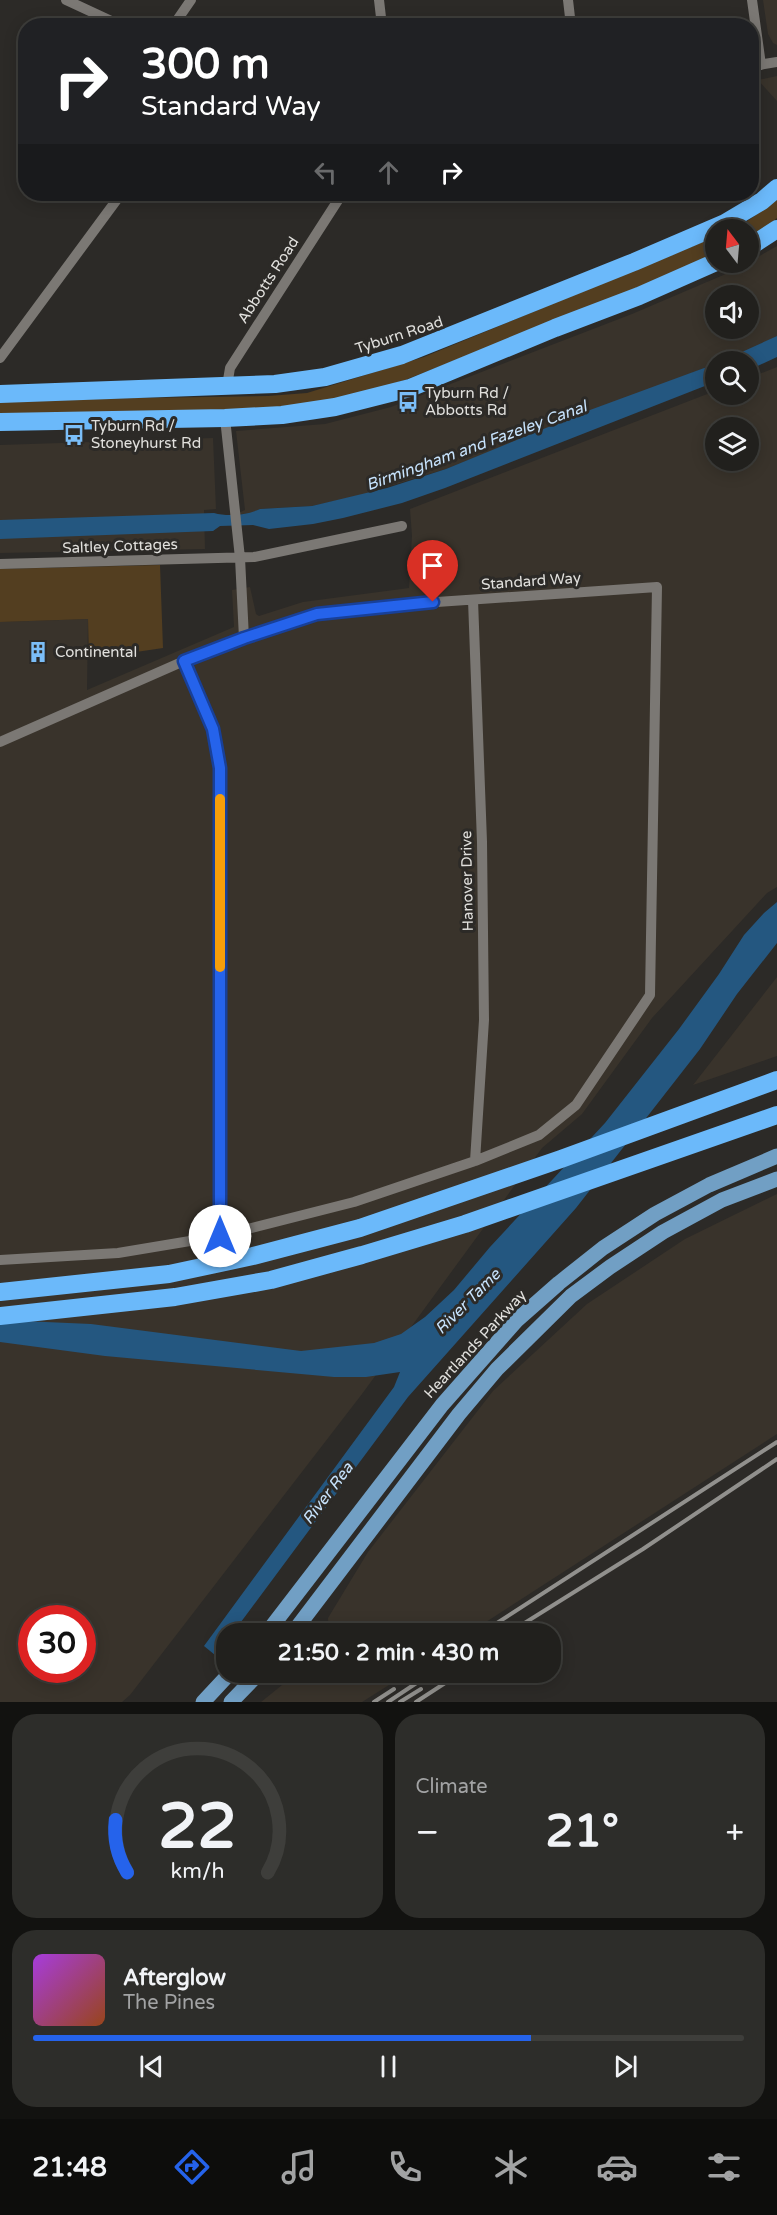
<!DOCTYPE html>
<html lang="en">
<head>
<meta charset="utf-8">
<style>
	body { margin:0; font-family:"Varela Round",sans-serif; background:#2d2d2a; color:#f1f3f6; height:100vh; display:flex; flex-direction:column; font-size:22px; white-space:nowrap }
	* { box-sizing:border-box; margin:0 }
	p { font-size:20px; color:#a2a3a4 }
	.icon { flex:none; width:33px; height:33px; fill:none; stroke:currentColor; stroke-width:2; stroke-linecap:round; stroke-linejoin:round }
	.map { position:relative; height:1702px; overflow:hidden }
	.drawer { display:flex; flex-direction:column; gap:12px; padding:12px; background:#121210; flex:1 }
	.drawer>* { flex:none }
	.hud { position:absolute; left:18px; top:18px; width:741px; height:183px; border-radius:24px; box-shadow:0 3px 15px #0003,0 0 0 2px #3e3e3b; background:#202124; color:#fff; overflow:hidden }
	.needle { width:39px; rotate:344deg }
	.fabs { position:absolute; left:705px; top:219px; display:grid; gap:12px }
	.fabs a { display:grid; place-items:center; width:54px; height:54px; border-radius:50%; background:#21201d; box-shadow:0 3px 15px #0003,0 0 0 2px #3e3e3b; font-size:30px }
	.speed { position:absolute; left:18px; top:1605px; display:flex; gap:12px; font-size:30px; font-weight:700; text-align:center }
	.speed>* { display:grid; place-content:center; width:78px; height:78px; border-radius:50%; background:#21201d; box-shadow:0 3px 15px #0003,0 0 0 2px #3e3e3b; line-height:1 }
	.speed .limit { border:9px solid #d22; background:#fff; color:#111 }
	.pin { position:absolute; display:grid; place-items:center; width:51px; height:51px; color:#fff; margin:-62px -26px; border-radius:50% 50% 50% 0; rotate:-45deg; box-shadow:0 0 6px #0007 }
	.pin .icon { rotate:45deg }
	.me { position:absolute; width:66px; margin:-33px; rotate:0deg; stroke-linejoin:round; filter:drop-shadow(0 0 4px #0008) }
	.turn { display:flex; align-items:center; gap:21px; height:126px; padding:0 24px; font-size:27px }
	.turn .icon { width:78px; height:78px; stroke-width:2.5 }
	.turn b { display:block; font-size:42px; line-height:51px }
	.lanes { display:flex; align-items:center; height:57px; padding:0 24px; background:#0003; justify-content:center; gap:30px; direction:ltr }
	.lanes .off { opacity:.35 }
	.big { font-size:45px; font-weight:700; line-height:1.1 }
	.drawer .card { flex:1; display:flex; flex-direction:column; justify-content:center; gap:9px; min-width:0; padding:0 21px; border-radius:24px; background:#2d2d2a }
	.drawer .dial { align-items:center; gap:0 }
	.dial svg { height:156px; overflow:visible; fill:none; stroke:#3e3e3b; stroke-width:7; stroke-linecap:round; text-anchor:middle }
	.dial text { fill:#f1f3f6; stroke:none }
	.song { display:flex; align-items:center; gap:18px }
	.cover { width:72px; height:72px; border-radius:9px; background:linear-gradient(135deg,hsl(280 70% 55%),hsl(20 70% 35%)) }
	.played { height:6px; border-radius:3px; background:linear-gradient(90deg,#2563eb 70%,#3e3e3b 70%) }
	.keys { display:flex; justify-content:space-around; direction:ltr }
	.heat { display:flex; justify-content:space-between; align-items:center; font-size:33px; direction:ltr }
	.drawer .tiles { flex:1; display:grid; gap:12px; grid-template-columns:1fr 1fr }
	.card:last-child { grid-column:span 2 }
	.trip { position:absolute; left:216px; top:1623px; width:345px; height:60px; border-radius:24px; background:#21201d; box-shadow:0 3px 15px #0003,0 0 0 2px #3e3e3b; font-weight:700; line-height:60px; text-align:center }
	.menu { display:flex; height:96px; justify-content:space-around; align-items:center; background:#0d0d0c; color:#a2a3a4 }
	.menu .icon { width:42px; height:42px }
	.menu .active { color:#2563eb }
	.menu b { font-size:27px; color:#f1f3f6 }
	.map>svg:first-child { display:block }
	.built { fill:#39332b; fill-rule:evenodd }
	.green { fill:#533e20 }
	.water { fill:#245780 }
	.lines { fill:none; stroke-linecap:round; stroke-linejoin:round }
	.street { stroke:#7b7874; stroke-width:10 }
	.primary { stroke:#719fc4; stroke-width:15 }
	.highway { stroke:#6bb9fa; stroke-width:18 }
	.rail { stroke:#91908d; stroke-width:4 }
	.route-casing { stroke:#184099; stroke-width:15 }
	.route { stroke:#2563eb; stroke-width:10 }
	.slow { stroke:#f59e0b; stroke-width:10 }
	.labels { text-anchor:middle; stroke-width:6; stroke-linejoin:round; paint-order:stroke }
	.street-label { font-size:15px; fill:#e1e0dd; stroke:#2c2a27 }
	.poi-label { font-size:15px; fill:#e1e0dd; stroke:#2c2a27; text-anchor:start }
	.water-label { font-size:16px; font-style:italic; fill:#c7e3fd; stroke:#2c2a27 }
</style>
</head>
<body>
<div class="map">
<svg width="777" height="1702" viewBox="0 0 777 1702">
	<rect width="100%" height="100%" fill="#2c2a27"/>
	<path class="built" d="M763 0H777V45L773 43 768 34Z
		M777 76V101L758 80Z
		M777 246V336L735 357 722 361 716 362 715 364 446 469 361 495 312 506 260 509 252 513 234 515 245 510 236 431 325 424 391 407 632 314 735 270ZM716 296H748V328H716Z
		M777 367V887L767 893 652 1018 582 1114 542 1148 362 1394 130 1695 122 1702H0V622L88 619 87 690 234 627 232 590 250 587 256 614 259 616 303 602 409 588 412 536 410 509 715 391 716 394H748L749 378ZM716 428H748V460H716ZM32 1618H82V1670H32Z
		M213 438 216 509 204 510 205 549 0 553V445Z
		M777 977V1056L693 1085Z
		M777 1194V1434L469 1633H329L328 1618 368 1552 493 1391 587 1304 685 1239Z
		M297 1673V1672L408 1673 362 1702H261Z"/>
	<path class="green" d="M777 200V218L760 232 749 238 748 230H731L746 222Z
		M715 237V255L595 305 405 380 348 397 309 405 231 411 0 415V400L268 396 307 393 424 357Z
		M160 565 163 648 89 659 88 619 0 622V569Z"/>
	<path class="water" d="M777 336V357L749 370 748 362 722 361Z
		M715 364V382L445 488 402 503 343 518 313 524 269 529 253 525 220 526 213 531 0 539V520L214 513C228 517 247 515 260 509L312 506 387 488 446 469 590 410Z
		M777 902V943L737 994 700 1049 576 1208 408 1397 235 1630 232 1633 226 1634V1641L215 1655 204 1646 394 1387 400 1372 366 1377H334L105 1356 0 1342V1320L91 1324 301 1351 374 1343 401 1334 425 1317 454 1290 490 1247 605 1123 679 1029 719 974 744 935 764 913Z"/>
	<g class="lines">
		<path class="street" d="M66 0 122 26
			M379 0 382 26
			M568 0 571 26
			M752 0 761 65
			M173 26 191 0
			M752 66 777 62
			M0 358 121 194
			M227 386 230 368 342 194
			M225 418 240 558 244 638
			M0 564 254 557 402 526
			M473 600 482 842 484 1020 475 1161
			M184 661 213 729 220 768V1236
			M0 742 184 661 244 638 317 614 393 605 657 587 650 995 576 1105 539 1135 475 1161 354 1202 220 1236 118 1253 0 1260"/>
		<path class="primary" d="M266 1634 442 1405 517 1320 559 1283 603 1248 655 1214 709 1185 777 1156
			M292 1634 459 1414 497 1369 571 1296 610 1267 663 1232 722 1200 777 1179
			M203 1702 231 1672
			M231 1702 260 1672"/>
		<path class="highway" d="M748 248 777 229
			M0 394 275 384 325 377 402 355 634 262 725 223 762 201 777 188
			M0 422 225 418 282 415 335 407 410 388 555 328 639 296 716 262
			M0 1292 169 1274 253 1256 360 1228 561 1159 777 1080
			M0 1316 175 1297 271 1280 362 1255 465 1224 777 1115"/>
		<path class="rail" d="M480 1634 777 1442
			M507 1634 643 1549 777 1459
			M374 1702 394 1689
			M388 1702 433 1672
			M400 1702 421 1689
			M416 1702 462 1672"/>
	</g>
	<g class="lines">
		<defs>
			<path id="route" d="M220 1236V768L213 729 184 661 244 638 317 614 433 602"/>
		</defs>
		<use href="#route" class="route-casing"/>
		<use href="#route" class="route"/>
		<path class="slow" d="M220 967V799"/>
	</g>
	<defs>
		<symbol id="bus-bare" viewBox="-9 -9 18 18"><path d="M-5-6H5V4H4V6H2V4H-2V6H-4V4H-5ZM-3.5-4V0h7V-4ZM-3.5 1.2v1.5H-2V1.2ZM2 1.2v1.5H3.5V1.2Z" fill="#7bbef8" stroke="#2c2a27" stroke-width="2.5" paint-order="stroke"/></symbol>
		<symbol id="building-bare" viewBox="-9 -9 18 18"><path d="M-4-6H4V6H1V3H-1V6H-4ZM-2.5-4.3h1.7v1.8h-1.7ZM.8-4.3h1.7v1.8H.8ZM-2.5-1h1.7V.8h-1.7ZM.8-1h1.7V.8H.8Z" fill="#7bbef8" stroke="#2c2a27" stroke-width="2.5" paint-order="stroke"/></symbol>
	</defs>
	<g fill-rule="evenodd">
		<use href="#bus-bare" x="393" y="387" width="30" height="30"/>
		<use href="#bus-bare" x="59" y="420" width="30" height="30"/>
		<use href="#building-bare" x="23" y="637" width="30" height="30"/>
	</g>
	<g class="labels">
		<g class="street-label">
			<text transform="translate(268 280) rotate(-57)" y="5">Abbotts Road</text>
			<text transform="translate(399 335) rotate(-18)" y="5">Tyburn Road</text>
			<text transform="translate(120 546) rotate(-2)" y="5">Saltley Cottages</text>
			<text transform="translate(531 581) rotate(-4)" y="5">Standard Way</text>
			<text transform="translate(467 881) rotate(-91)" y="5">Hanover Drive</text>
			<text transform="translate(475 1344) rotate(-47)" y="5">Heartlands Parkway</text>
		</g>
		<g class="poi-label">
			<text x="425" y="398">Tyburn Rd /<tspan x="425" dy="17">Abbotts Rd</tspan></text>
			<text x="91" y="431">Tyburn Rd /<tspan x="91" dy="17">Stoneyhurst Rd</tspan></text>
			<text x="55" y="657">Continental</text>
		</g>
		<g class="water-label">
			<text transform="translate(476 445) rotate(-20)" y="6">Birmingham and Fazeley Canal</text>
			<text transform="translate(467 1301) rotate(-45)" y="6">River Tame</text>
			<text transform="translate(327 1493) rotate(-53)" y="6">River Rea</text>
		</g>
	</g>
</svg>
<div class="fabs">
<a><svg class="needle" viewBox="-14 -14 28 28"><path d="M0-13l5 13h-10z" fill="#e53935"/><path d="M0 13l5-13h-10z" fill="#a2a3a4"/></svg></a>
<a><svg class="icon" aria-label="sound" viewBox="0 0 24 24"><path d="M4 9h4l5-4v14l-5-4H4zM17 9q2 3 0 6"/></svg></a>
<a><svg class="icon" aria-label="search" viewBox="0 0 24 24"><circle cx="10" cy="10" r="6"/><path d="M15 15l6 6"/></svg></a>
<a><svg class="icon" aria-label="layers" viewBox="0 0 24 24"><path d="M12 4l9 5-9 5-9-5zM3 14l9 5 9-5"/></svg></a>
</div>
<div class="speed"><div class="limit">30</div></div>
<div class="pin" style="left:433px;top:602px;background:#d93025"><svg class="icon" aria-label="arrive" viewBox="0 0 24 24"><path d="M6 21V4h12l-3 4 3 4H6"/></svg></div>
<svg class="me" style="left:220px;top:1236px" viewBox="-20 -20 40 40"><circle r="19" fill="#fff"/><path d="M0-13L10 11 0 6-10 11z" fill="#2563eb"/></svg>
<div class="trip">21:50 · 2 min · 430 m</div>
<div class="hud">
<div class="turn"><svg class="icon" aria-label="right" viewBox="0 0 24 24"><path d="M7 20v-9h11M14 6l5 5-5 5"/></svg><div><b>300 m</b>Standard Way</div></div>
<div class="lanes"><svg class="icon off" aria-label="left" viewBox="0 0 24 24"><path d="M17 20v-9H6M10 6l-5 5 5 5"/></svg><svg class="icon off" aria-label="ahead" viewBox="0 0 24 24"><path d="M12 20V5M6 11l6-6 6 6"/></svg><svg class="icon" aria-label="right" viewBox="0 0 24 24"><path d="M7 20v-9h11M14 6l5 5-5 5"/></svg></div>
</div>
</div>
<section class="drawer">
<div class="tiles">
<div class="card dial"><svg viewBox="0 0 100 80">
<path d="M14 69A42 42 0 1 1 86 69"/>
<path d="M14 69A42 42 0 0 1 8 42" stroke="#2563eb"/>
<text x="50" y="56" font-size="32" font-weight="700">22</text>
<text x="50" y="72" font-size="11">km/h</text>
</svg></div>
<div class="card"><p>Climate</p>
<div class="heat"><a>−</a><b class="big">21°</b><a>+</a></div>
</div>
<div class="card">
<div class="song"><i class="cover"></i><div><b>Afterglow</b><p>The Pines</p></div></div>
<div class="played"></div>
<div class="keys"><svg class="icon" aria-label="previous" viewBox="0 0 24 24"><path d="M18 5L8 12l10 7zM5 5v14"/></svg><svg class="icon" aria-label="pause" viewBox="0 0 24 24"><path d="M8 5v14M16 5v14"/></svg><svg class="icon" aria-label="next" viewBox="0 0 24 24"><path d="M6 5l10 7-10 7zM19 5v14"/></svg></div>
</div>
</div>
</section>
<nav class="menu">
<b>21:48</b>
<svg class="icon active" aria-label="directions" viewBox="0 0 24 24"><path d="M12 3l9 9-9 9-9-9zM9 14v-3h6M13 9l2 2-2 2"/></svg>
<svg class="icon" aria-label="music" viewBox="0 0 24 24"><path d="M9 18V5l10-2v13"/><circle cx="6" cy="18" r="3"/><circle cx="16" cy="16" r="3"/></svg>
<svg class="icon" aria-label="phone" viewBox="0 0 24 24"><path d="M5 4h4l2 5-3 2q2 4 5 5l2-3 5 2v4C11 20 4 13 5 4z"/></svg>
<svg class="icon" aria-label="climate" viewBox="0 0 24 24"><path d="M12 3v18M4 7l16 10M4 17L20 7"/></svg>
<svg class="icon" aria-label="car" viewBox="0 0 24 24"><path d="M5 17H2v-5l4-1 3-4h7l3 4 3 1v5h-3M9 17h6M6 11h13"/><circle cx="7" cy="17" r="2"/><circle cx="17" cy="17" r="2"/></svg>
<svg class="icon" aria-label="filters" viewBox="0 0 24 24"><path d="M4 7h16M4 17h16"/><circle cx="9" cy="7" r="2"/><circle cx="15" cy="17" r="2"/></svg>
</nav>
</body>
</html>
